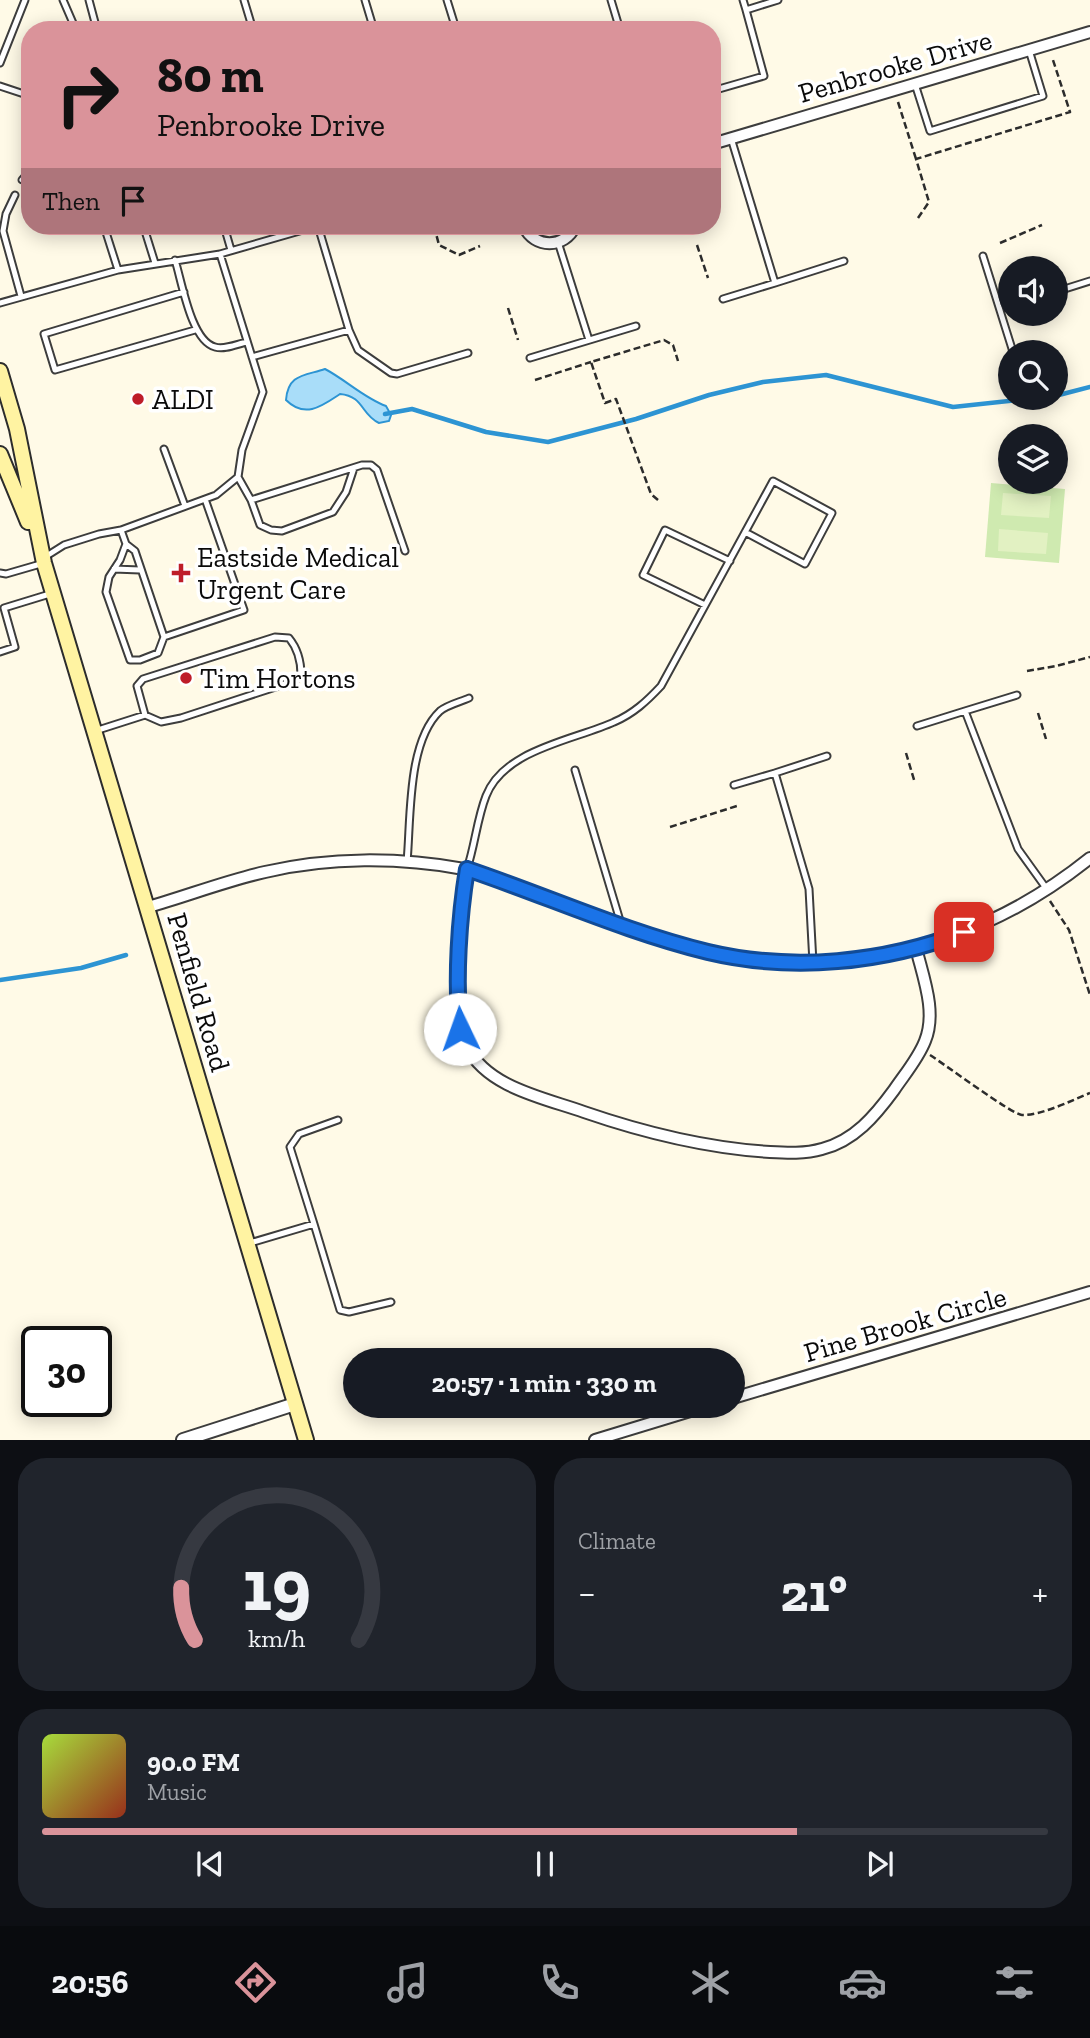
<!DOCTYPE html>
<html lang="en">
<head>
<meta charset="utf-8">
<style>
	body { margin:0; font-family:"Zilla Slab",serif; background:#20242c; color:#f1f3f6; height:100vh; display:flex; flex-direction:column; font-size:26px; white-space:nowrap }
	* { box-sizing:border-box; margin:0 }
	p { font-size:23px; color:#9ea1a6 }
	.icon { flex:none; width:38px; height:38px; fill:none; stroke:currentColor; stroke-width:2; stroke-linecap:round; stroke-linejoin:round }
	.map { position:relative; height:1440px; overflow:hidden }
	.drawer { display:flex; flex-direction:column; gap:18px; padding:18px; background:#0d0f14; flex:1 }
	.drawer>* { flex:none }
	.banner { position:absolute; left:21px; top:21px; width:700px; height:214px; border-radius:28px; box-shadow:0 4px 18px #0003; background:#da939a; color:#111; overflow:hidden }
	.tools { position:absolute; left:998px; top:256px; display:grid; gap:14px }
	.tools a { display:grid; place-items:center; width:70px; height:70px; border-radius:50%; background:#171b24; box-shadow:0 4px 18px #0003; font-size:35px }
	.speed { position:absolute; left:21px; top:1326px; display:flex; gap:14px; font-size:35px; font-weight:700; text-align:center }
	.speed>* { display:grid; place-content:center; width:91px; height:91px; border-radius:50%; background:#171b24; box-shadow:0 4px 18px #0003; line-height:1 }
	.speed .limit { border:4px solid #111; border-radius:10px; background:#fff; color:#111 }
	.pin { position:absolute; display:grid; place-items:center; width:60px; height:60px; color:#fff; margin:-30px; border-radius:14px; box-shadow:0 4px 10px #0006 }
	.me { position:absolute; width:77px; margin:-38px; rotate:357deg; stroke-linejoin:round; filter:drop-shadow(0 0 5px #0008) }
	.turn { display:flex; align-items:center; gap:24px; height:147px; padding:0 21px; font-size:32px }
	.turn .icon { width:91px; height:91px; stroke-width:2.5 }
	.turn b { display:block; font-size:49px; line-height:60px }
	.then { display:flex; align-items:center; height:66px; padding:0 21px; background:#0003; gap:14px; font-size:26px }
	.big { font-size:52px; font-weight:700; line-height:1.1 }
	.drawer .card { flex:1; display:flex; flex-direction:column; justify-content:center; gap:10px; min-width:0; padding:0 24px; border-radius:28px; background:#20242c }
	.drawer .dial { align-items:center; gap:0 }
	.dial svg { height:182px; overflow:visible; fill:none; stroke:#363941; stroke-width:7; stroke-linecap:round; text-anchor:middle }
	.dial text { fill:#f1f3f6; stroke:none }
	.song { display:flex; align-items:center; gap:21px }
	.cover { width:84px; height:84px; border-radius:10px; background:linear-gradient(135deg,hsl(80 70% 55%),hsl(10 70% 35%)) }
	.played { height:7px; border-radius:4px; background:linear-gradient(90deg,#da939a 75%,#363941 75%) }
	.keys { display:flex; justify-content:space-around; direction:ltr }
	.heat { display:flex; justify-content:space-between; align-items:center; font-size:38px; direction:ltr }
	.drawer .tiles { flex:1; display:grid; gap:18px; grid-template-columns:1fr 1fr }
	.card:last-child { grid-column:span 2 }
	.trip { position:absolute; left:343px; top:1348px; width:402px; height:70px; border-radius:35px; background:#171b24; box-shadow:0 4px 18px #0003; font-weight:700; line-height:70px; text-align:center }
	.dock { display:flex; height:112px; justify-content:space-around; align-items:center; background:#090b0e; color:#9ea1a6 }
	.dock .icon { width:49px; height:49px }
	.dock .selected { color:#da939a }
	.dock b { font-size:32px; color:#f1f3f6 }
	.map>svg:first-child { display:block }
	.green { fill:#cfeab0 }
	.pitch { fill:#e2f1c2 }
	.water { fill:#a9ddf9; stroke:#2d94d3; stroke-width:2 }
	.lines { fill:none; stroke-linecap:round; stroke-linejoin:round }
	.stream { stroke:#2d94d3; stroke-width:4.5 }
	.service-casing { stroke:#3d3d3d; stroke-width:9 }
	.minor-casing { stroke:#3d3d3d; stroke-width:14 }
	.tertiary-casing { stroke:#3d3d3d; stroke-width:16 }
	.secondary-casing { stroke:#2c2c2c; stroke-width:18 }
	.path { stroke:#2c2c2c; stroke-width:2.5; stroke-dasharray:7 3.5; stroke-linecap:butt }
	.service { stroke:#fff; stroke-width:5 }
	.minor { stroke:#fff; stroke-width:10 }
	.tertiary { stroke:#fff; stroke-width:12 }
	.secondary { stroke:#fff3a2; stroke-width:14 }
	.route-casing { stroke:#114b97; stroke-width:18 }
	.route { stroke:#1a73e8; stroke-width:12 }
	.poi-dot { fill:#be1d29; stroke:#fff; stroke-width:2.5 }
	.labels { text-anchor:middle; stroke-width:7; stroke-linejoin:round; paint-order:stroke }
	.street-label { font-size:28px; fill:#0a0a0a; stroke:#fff }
	.poi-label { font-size:28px; fill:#0a0a0a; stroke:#fff; text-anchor:start }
</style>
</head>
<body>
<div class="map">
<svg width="1090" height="1440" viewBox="0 0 1090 1440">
	<rect width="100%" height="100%" fill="#fffae7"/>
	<path class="green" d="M991 483 1065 489 1059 563 985 557Z"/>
	<path class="pitch" d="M1003 493 1051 496 1049 518 1001 515Z
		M999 529 1048 533 1046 554 998 551Z"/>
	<path class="water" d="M325 369C346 380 364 398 386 406L391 415 389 421 379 423C361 415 364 396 340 394 322 406 305 419 286 400 288 374 304 376 325 369Z"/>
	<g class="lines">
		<path class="stream" d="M1055 396 1090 387
			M385 414 412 409 486 432 548 442 636 419 709 395 763 382 826 375 953 407 1045 397
			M0 980 81 968 126 955"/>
		<defs>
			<path id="service" d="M63 0 76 30
				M89 0 97 30
				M244 0 253 30
				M365 0 374 30
				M447 0 456 29
				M611 0 620 30
				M743 0 746 10 778 0
				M0 63 25 0
				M915 84 930 131 1043 96 1029 50
				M0 86 30 96
				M712 91 764 76 746 10
				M22 180 30 171
				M15 195 6 214 3 231 21 296
				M104 226 118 270
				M224 226 231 250
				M318 226 349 330 358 350 391 373 397 374 468 353
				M558 242 589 340
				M983 256 1013 352
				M175 260C182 282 191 341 215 347 225 350 237 344 247 342
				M155 263 145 231 160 226
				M775 283 844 261
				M184 292 44 334 55 370 195 330
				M1055 292 1090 281
				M723 299 775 283 731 138
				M0 303 118 270 220 254 317 226
				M252 357 349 330
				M530 358 636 326
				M164 449 185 506
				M238 477 251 500 362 465H371L377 470 405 551
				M251 500 260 525 271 530 282 531 333 512 346 492 354 468
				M121 530 126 544 135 551 164 637 158 653 140 660H130L106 592 109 577 120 560 126 544
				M45 557 64 545 99 534 121 530 216 495 238 477 242 450 263 392 220 254
				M114 569 140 570
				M0 573 6 574 44 563
				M705 605 643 575 665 530 730 561
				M164 637 244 610 205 499
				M0 652 15 647 4 608 53 593
				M1017 695 965 711 1018 849 1046 888
				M917 726 965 711
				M95 731 145 715 161 722 181 718 294 681 301 675C301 661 298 649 289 638L275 637 143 679 137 686 145 715
				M575 770 621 924
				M734 785 775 773
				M407 862C411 819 407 742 440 711 447 705 460 702 469 698
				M467 869C475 845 477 819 486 796 504 749 575 740 614 722 633 714 647 701 661 686L773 481 832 513 805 564 745 532
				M813 963 809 889 775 773 827 756
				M314 1224 290 1147 299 1134 338 1120
				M250 1243 314 1224 340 1310 349 1312 391 1302"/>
			<path id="minor" d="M712 144 1090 32
				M524 226C534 249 565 249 575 226
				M467 869C460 908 450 1014 467 1047 488 1088 545 1098 584 1112 645 1133 706 1148 770 1152 787 1153 805 1154 822 1149 854 1141 875 1116 894 1090 904 1075 918 1059 925 1041 937 1012 923 977 916 948
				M148 907C187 896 225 881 265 872 329 857 399 857 464 869 486 873 508 883 529 891 574 907 618 924 663 939 812 989 968 956 1090 858
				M733 1398 1090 1292
				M595 1440 710 1405"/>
			<path id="tertiary" d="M183 1440 295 1404"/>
			<path id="secondary" d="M0 371 17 429 44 563 306 1440
				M0 454 28 522"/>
		</defs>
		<use href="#service" class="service-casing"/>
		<use href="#minor" class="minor-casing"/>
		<use href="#tertiary" class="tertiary-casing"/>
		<use href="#secondary" class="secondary-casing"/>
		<path class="path" d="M898 102 916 159
			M918 218 929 202 916 159 1070 112 1052 57
			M434 226 439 245 459 255 480 246
			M1000 243 1042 225
			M697 245 708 278
			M508 308 518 340
			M535 380 591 362
			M658 500 651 494 616 399 605 403 591 362 664 340 673 345 678 361
			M1027 671 1056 666 1090 657
			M1038 713 1046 739
			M906 753 915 783
			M670 827 737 806
			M1050 901 1069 930 1090 995
			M930 1055C944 1064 1013 1115 1022 1115 1040 1116 1073 1100 1090 1093"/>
		<use href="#service" class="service"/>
		<use href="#minor" class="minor"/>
		<use href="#tertiary" class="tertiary"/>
		<use href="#secondary" class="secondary"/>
	</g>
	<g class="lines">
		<defs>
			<path id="route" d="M460 1029C455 980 459 918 467 869 547 896 626 932 708 952 792 972 884 963 964 932"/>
		</defs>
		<use href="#route" class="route-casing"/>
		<use href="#route" class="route"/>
	</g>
	<g class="poi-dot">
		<circle cx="138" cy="399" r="7"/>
		<path d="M177.5 562.5h7v7h7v7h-7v7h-7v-7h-7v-7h7z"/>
		<circle cx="186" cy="678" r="7"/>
	</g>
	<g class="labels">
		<g class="street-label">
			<text transform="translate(895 66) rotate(-16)" y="10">Penbrooke Drive</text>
			<text transform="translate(199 992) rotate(74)" y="10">Penfield Road</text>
			<text transform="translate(905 1324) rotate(-16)" y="10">Pine Brook Circle</text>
		</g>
		<g class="poi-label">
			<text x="152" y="409">ALDI</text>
			<text x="197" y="567">Eastside Medical<tspan x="197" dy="32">Urgent Care</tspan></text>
			<text x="200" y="688">Tim Hortons</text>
		</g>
	</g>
</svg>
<div class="tools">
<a><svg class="icon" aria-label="sound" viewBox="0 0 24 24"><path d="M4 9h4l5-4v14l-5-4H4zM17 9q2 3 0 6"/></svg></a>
<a><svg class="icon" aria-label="search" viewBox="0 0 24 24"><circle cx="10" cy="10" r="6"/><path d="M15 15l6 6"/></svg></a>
<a><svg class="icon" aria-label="layers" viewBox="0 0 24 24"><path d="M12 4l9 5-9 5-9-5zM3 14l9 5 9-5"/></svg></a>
</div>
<div class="speed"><div class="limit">30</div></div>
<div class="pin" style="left:964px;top:932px;background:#d93025"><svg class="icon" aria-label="arrive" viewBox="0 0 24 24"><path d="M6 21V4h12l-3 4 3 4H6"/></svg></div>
<svg class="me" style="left:460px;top:1029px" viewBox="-20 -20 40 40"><circle r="19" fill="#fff"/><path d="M0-13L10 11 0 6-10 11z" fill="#1a73e8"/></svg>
<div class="trip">20:57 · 1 min · 330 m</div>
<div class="banner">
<div class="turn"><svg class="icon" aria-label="right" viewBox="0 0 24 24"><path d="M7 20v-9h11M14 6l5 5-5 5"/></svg><div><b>80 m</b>Penbrooke Drive</div></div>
<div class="then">Then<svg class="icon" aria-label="arrive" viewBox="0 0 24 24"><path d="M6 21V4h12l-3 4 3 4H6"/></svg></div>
</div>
</div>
<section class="drawer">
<div class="tiles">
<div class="card dial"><svg viewBox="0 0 100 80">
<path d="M14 69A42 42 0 1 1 86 69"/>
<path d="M14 69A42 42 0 0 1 8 46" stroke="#da939a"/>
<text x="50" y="56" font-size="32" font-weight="700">19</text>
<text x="50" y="72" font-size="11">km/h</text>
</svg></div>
<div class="card"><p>Climate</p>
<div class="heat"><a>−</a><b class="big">21°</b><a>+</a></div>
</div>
<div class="card">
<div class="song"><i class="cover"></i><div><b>90.0 FM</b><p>Music</p></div></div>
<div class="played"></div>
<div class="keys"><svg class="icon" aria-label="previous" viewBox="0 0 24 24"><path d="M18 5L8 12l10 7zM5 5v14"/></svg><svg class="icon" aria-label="pause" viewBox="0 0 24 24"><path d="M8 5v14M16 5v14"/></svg><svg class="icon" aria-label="next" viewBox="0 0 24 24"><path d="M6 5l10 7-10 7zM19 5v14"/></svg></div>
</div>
</div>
</section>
<nav class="dock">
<b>20:56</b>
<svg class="icon selected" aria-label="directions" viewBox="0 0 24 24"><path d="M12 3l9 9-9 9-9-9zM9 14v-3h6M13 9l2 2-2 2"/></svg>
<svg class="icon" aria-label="music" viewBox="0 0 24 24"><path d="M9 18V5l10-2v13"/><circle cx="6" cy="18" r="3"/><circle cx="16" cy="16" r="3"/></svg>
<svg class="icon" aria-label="phone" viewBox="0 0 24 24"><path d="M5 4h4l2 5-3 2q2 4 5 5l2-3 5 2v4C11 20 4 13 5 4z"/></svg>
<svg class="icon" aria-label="climate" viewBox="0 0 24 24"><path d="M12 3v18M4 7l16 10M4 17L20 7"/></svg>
<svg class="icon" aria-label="car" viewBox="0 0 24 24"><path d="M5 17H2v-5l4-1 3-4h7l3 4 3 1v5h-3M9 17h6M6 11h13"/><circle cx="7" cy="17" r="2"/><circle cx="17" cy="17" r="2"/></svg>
<svg class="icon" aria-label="filters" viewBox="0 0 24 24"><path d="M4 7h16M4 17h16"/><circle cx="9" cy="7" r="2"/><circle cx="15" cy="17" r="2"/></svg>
</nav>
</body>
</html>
